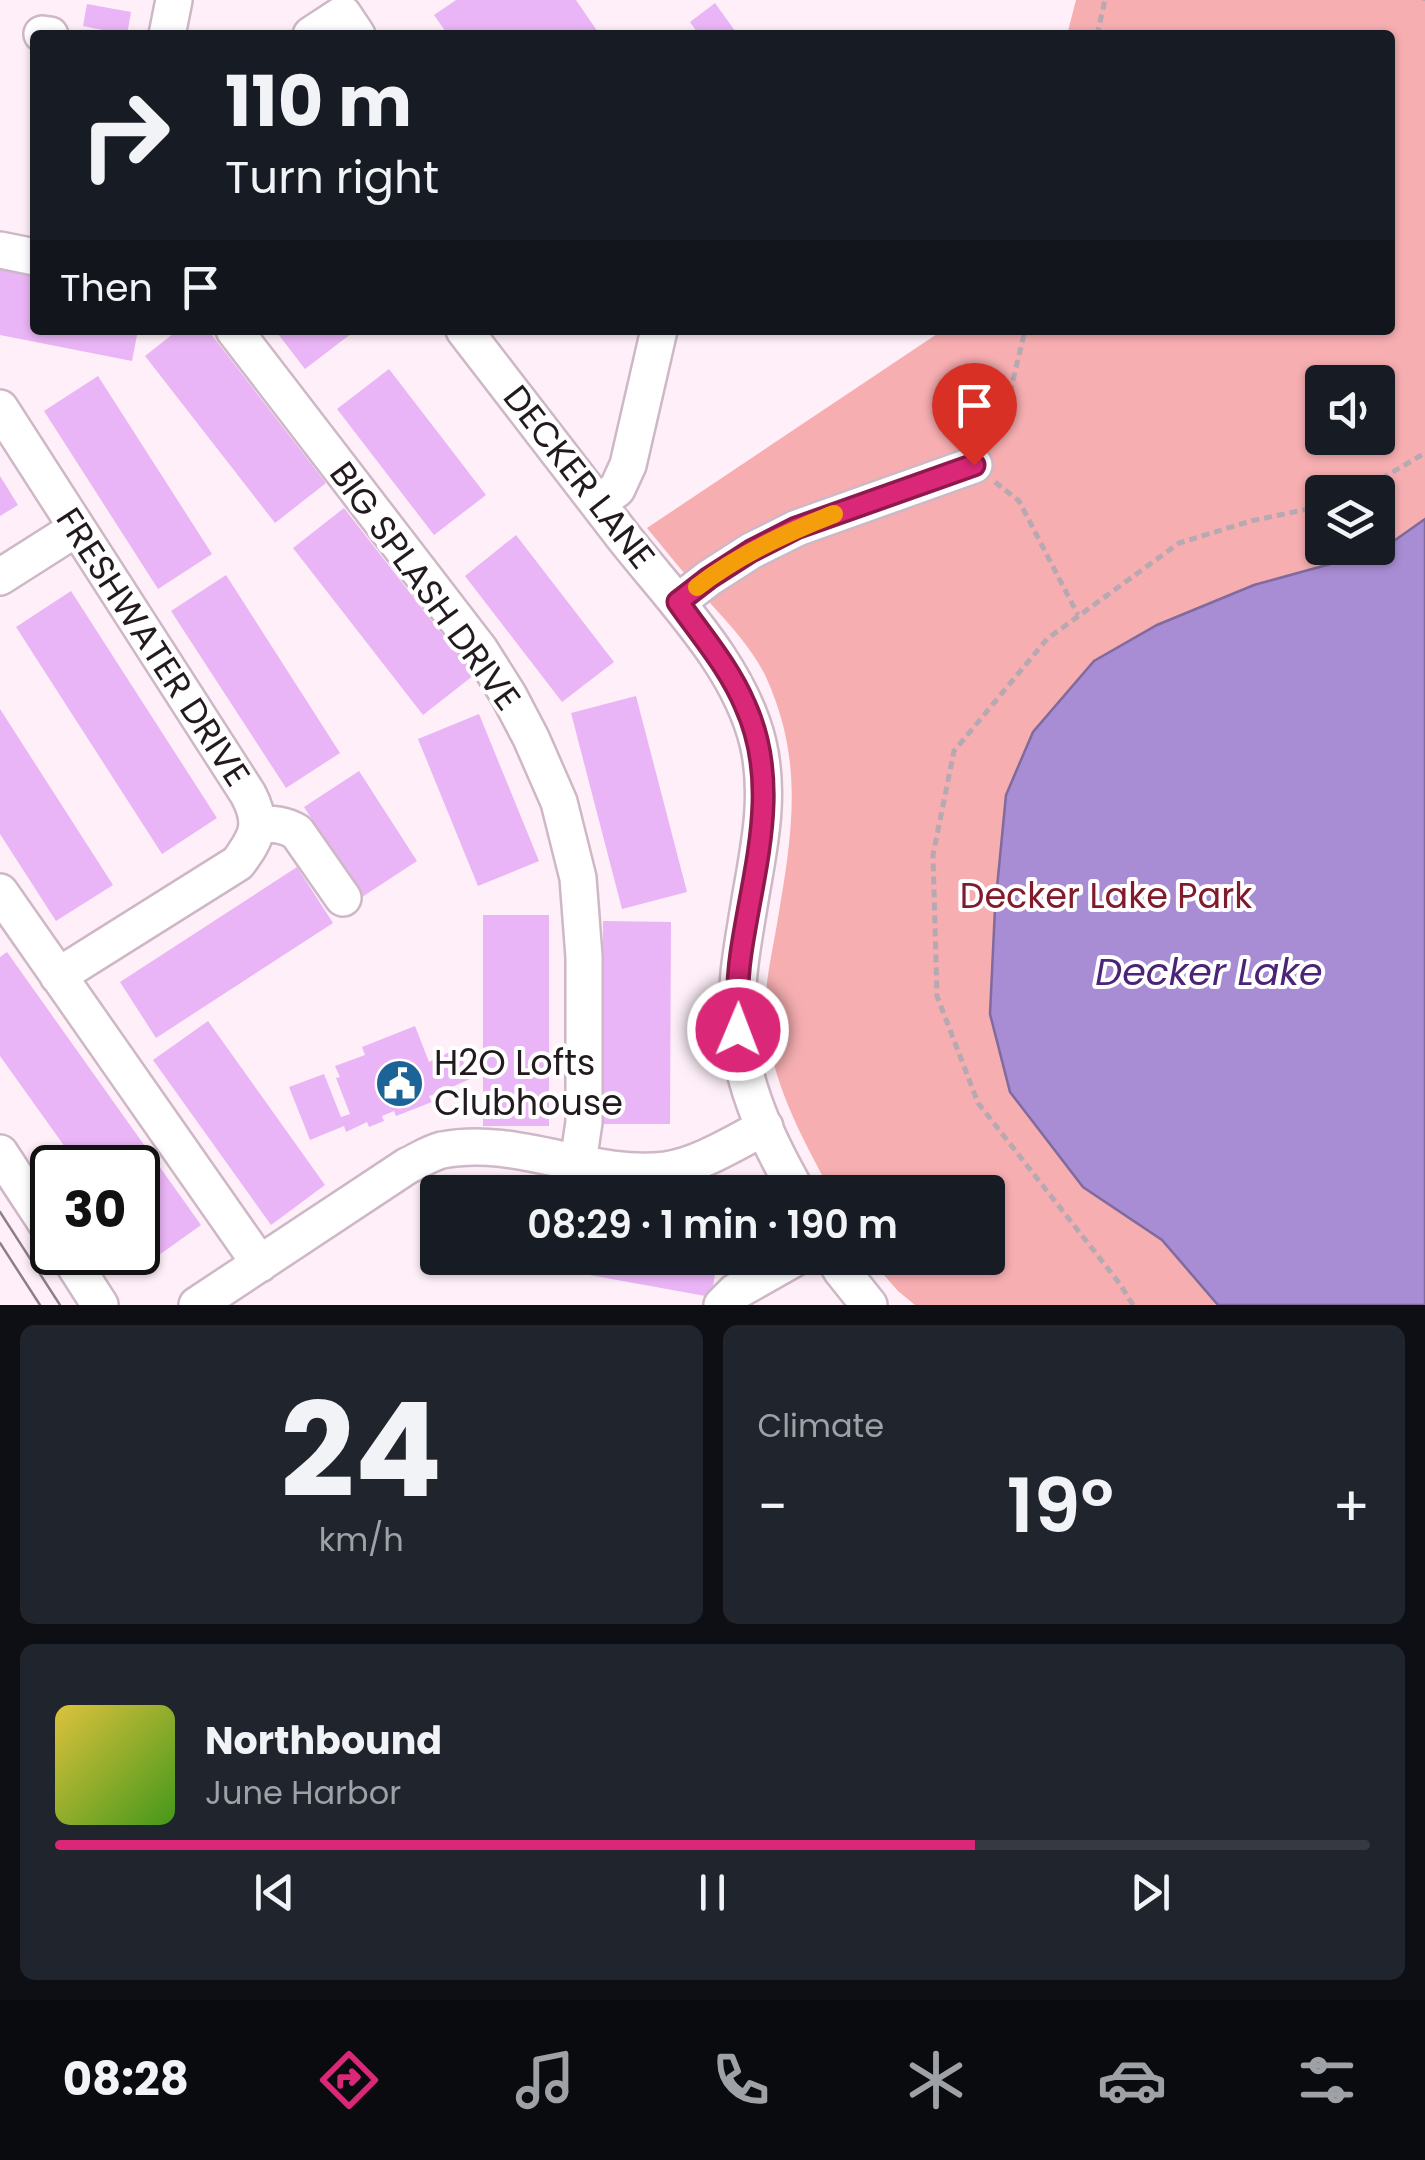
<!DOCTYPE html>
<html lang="en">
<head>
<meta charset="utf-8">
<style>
	body { margin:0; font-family:Poppins,sans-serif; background:#20242c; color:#f1f3f6; height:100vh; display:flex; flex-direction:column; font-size:38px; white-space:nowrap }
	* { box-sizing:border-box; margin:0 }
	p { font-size:32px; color:#9ea1a6 }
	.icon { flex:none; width:55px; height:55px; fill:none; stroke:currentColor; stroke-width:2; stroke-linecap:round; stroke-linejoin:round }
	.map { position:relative; height:1305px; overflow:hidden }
	.drawer { display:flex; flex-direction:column; gap:20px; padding:20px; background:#0d0f14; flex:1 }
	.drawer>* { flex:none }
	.guide { position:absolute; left:30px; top:30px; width:1365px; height:305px; border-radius:10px; box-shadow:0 2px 8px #0004; background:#171b24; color:#f1f3f6; overflow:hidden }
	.controls { position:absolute; left:1305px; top:365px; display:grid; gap:20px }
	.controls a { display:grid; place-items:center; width:90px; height:90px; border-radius:10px; background:#171b24; box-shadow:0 2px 8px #0004; font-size:50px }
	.speed { position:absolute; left:30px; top:1145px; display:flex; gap:20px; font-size:50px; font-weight:700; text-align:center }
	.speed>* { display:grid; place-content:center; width:130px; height:130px; border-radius:50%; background:#171b24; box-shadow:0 2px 8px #0004; line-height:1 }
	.speed .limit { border:5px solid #111; border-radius:15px; background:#fff; color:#111 }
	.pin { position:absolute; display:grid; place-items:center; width:85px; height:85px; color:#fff; margin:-102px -42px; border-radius:50% 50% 50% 0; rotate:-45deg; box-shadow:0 0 10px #0007 }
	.pin .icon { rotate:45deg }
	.me { position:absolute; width:110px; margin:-55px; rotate:1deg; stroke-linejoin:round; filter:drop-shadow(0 0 8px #0008) }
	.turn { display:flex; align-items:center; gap:35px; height:210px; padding:0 30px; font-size:45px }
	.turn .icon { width:130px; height:130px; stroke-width:2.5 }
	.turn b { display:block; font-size:70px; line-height:85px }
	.then { display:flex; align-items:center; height:95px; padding:0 30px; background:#0003; gap:20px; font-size:38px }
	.big { font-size:75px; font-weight:600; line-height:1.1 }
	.drawer .tile { flex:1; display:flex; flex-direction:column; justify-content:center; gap:15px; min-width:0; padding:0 35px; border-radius:15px; background:#20242c }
	.drawer .dial { align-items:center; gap:0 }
	.dial b { font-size:130px; line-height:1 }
	.song { display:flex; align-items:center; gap:30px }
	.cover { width:120px; height:120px; border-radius:15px; background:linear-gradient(135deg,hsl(50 70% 55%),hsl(100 70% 35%)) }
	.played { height:10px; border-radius:5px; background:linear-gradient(90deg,#db2777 70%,#363941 70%) }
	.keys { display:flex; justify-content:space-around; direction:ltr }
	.heat { display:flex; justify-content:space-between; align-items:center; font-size:55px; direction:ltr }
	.drawer .tiles { flex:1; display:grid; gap:20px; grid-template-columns:1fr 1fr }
	.tile:last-child { grid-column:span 2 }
	.trip { position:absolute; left:420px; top:1175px; width:585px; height:100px; border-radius:10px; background:#171b24; box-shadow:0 2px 8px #0004; font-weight:600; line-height:100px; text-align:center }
	.menu { display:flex; height:160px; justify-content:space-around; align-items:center; background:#090b0e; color:#9ea1a6 }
	.menu .icon { width:70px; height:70px }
	.menu .selected { color:#db2777 }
	.menu b { font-size:45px; color:#f1f3f6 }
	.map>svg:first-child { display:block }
	.green { fill:#f6aeb1; fill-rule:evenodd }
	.water { fill:#a88dd4; stroke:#806a9e; stroke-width:2.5 }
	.building { fill:#eab5f6 }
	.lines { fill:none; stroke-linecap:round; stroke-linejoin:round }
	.minor-casing { stroke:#ceb7c6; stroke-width:40 }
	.path { stroke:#b6a9b1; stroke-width:5; stroke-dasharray:8 5; stroke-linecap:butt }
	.minor { stroke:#fff; stroke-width:35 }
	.tram { stroke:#8c8088; stroke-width:2.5 }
	.route-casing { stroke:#8e194d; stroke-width:25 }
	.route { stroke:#db2777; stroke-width:18 }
	.slow { stroke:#f59e0b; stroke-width:18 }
	.labels { text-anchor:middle; stroke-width:8; stroke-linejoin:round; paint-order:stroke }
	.street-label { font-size:35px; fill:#231a20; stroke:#fff }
	.park-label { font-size:35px; fill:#811a2d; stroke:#fff }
	.poi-label { font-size:35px; fill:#231a20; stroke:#fff; text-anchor:start }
	.water-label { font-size:38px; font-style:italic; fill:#4b2377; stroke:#fff }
</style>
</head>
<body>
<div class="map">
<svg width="1425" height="1305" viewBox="0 0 1425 1305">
	<rect width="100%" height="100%" fill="#feeff8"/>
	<path class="green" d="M1076 0H1425V1305H915L898 1291 869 1258H988V1192H831C801 1135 770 1081 766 1015 764 985 772 954 777 924 792 835 805 763 766 677 753 650 731 626 711 604 689 579 668 554 647 528L943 330H1390V35H1067ZM1322 382H1378V438H1322ZM1322 492H1378V548H1322Z"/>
	<path class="water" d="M1425 519V1305H1218L1162 1240 1083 1187 1010 1092 990 1014 995 908 1006 795 1033 732 1094 661 1157 625 1254 585 1381 550Z"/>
	<path class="building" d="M456 0H576L600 35H448L434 15Z
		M715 3 738 35H699L690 22Z
		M87 4 131 12 127 35 83 26Z
		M0 270 35 276V330H138L132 361 0 335Z
		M178 330H208L326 483 275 523 145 356Z
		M275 330H356L305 369Z
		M389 369 486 495 434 535 337 409Z
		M98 376 212 554 158 589 44 411Z
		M0 476 18 505 0 516Z
		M344 508 474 675 423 715 293 548Z
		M516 535 614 662 562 702 465 576Z
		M226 575 340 753 286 788 171 611Z
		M71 591 217 818 162 854 16 627Z
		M636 696 687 892 622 909 571 713Z
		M0 709 113 885 56 921 0 834Z
		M479 714 539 861 478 886 418 739Z
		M359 771 417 861 362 897 304 807Z
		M297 867 333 923 156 1038 120 982Z
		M483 915H549V1126H483Z
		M603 921 671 922 670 1124H603Z
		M7 952 201 1225 148 1263 138 1249V1168H80L0 1056V957Z
		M208 1021 325 1185 271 1225 153 1060Z
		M415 1026 429 1062 458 1048 470 1079 452 1087 453 1089 429 1096 432 1102 396 1116 394 1111 382 1116 384 1121 369 1127 367 1122 346 1132 344 1126 310 1140 289 1087 324 1074 341 1117 350 1114 336 1078 340 1077 335 1066 365 1055 362 1047Z
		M501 1258H718L711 1297 501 1259Z"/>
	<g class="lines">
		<defs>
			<path id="minor" d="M42 34 50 35
				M167 35 174 0
				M311 35 343 14 357 35
				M0 250 35 257
				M234 330 480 650 509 696 531 738 559 802 578 878 584 957V1122L578 1163
				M464 330C517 398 569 467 622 535 671 598 739 664 758 743 770 794 760 843 751 894 744 938 734 984 738 1029 742 1087 769 1143 797 1192
				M0 408 248 794C264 824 257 837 238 863L58 976
				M599 502 617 489 628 465 659 330
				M0 577 77 528
				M678 602 709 578 751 551 797 528 974 465
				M258 824C273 824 284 824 297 832L343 898
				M0 892 260 1264
				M0 1153 52 1232
				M66 1252 100 1305
				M834 1258 841 1270 869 1305
				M197 1305 407 1166C418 1161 430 1153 442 1150 517 1135 591 1179 665 1170 698 1166 736 1142 765 1127
				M722 1305 735 1292 795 1258"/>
		</defs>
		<use href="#minor" class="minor-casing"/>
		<path class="path" d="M1425 0V1
			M1097 35 1105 0
			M989 440 1006 410 1025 330
			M995 482 1019 501 1078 615
			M1359 492 1425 453
			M1133 1305 1120 1284 978 1103 937 996 933 855 954 751 1047 639 1179 543 1251 521 1322 506"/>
		<use href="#minor" class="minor"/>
		<path class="tram" d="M0 1212 60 1305
			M0 1243 40 1305"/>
	</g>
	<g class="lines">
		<defs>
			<path id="route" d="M738 1030C737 1004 737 979 741 953 753 870 782 786 745 705 729 667 701 635 678 602L709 578 751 551 796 528 974 465"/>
		</defs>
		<use href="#route" class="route-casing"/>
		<use href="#route" class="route"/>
		<path class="slow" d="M697 587C738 555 785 533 834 514"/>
	</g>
	<defs>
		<symbol id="civic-disc" viewBox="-11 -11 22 22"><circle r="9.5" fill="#1c6498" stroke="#fff"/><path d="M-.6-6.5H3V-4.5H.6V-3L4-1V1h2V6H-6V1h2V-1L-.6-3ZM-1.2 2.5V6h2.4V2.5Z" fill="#fff"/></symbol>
	</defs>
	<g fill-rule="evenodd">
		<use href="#civic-disc" x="372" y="1056" width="55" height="55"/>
	</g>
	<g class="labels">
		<g class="street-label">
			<text transform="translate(579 477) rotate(52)" y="12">DECKER LANE</text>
			<text transform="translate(425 586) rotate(54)" y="12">BIG SPLASH DRIVE</text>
			<text transform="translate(153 647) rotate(57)" y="12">FRESHWATER DRIVE</text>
		</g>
		<g class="park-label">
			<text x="1106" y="908">Decker Lake Park</text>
		</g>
		<g class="poi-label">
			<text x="434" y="1075">H2O Lofts<tspan x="434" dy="40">Clubhouse</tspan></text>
		</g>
		<g class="water-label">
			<text x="1209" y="985">Decker Lake</text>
		</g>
	</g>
</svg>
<div class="controls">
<a><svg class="icon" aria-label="sound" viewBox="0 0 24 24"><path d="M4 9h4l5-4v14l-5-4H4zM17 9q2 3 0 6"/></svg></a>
<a><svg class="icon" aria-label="layers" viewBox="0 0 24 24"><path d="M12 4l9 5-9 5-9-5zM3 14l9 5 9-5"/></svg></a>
</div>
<div class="speed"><div class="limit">30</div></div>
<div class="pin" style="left:974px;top:465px;background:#d93025"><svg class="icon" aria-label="arrive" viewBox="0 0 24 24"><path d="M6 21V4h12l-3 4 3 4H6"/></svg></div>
<svg class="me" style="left:738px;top:1030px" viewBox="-20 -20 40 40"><circle r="17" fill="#db2777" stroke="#fff" stroke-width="3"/><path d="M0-11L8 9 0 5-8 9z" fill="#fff"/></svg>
<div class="trip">08:29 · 1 min · 190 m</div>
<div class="guide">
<div class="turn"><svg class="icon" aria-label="right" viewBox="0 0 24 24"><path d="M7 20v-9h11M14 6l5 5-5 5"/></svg><div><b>110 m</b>Turn right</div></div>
<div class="then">Then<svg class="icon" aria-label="arrive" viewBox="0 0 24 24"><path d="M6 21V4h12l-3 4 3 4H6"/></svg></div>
</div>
</div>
<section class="drawer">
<div class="tiles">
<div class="tile dial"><b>24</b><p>km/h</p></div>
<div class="tile"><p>Climate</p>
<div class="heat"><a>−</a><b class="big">19°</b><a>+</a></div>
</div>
<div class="tile">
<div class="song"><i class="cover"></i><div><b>Northbound</b><p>June Harbor</p></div></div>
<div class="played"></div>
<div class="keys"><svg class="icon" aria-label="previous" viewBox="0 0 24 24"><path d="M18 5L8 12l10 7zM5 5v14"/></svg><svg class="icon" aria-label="pause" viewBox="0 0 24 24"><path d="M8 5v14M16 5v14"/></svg><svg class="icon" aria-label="next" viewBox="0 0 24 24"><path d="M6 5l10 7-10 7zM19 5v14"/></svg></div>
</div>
</div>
</section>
<nav class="menu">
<b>08:28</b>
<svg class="icon selected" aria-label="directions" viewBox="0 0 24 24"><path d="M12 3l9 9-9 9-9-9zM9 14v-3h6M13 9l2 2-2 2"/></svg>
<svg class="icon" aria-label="music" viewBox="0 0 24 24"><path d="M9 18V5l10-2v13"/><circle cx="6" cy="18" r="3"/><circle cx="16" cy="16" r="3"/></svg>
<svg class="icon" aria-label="phone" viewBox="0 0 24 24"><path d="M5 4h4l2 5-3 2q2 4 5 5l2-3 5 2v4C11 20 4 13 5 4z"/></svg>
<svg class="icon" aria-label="climate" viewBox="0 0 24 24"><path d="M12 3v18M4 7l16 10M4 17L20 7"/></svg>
<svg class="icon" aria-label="car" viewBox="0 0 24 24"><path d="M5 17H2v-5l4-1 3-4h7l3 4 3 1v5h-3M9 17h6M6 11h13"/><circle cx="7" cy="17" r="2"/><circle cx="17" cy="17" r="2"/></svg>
<svg class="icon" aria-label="filters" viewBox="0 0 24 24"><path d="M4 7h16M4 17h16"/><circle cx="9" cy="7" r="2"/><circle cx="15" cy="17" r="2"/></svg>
</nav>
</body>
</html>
